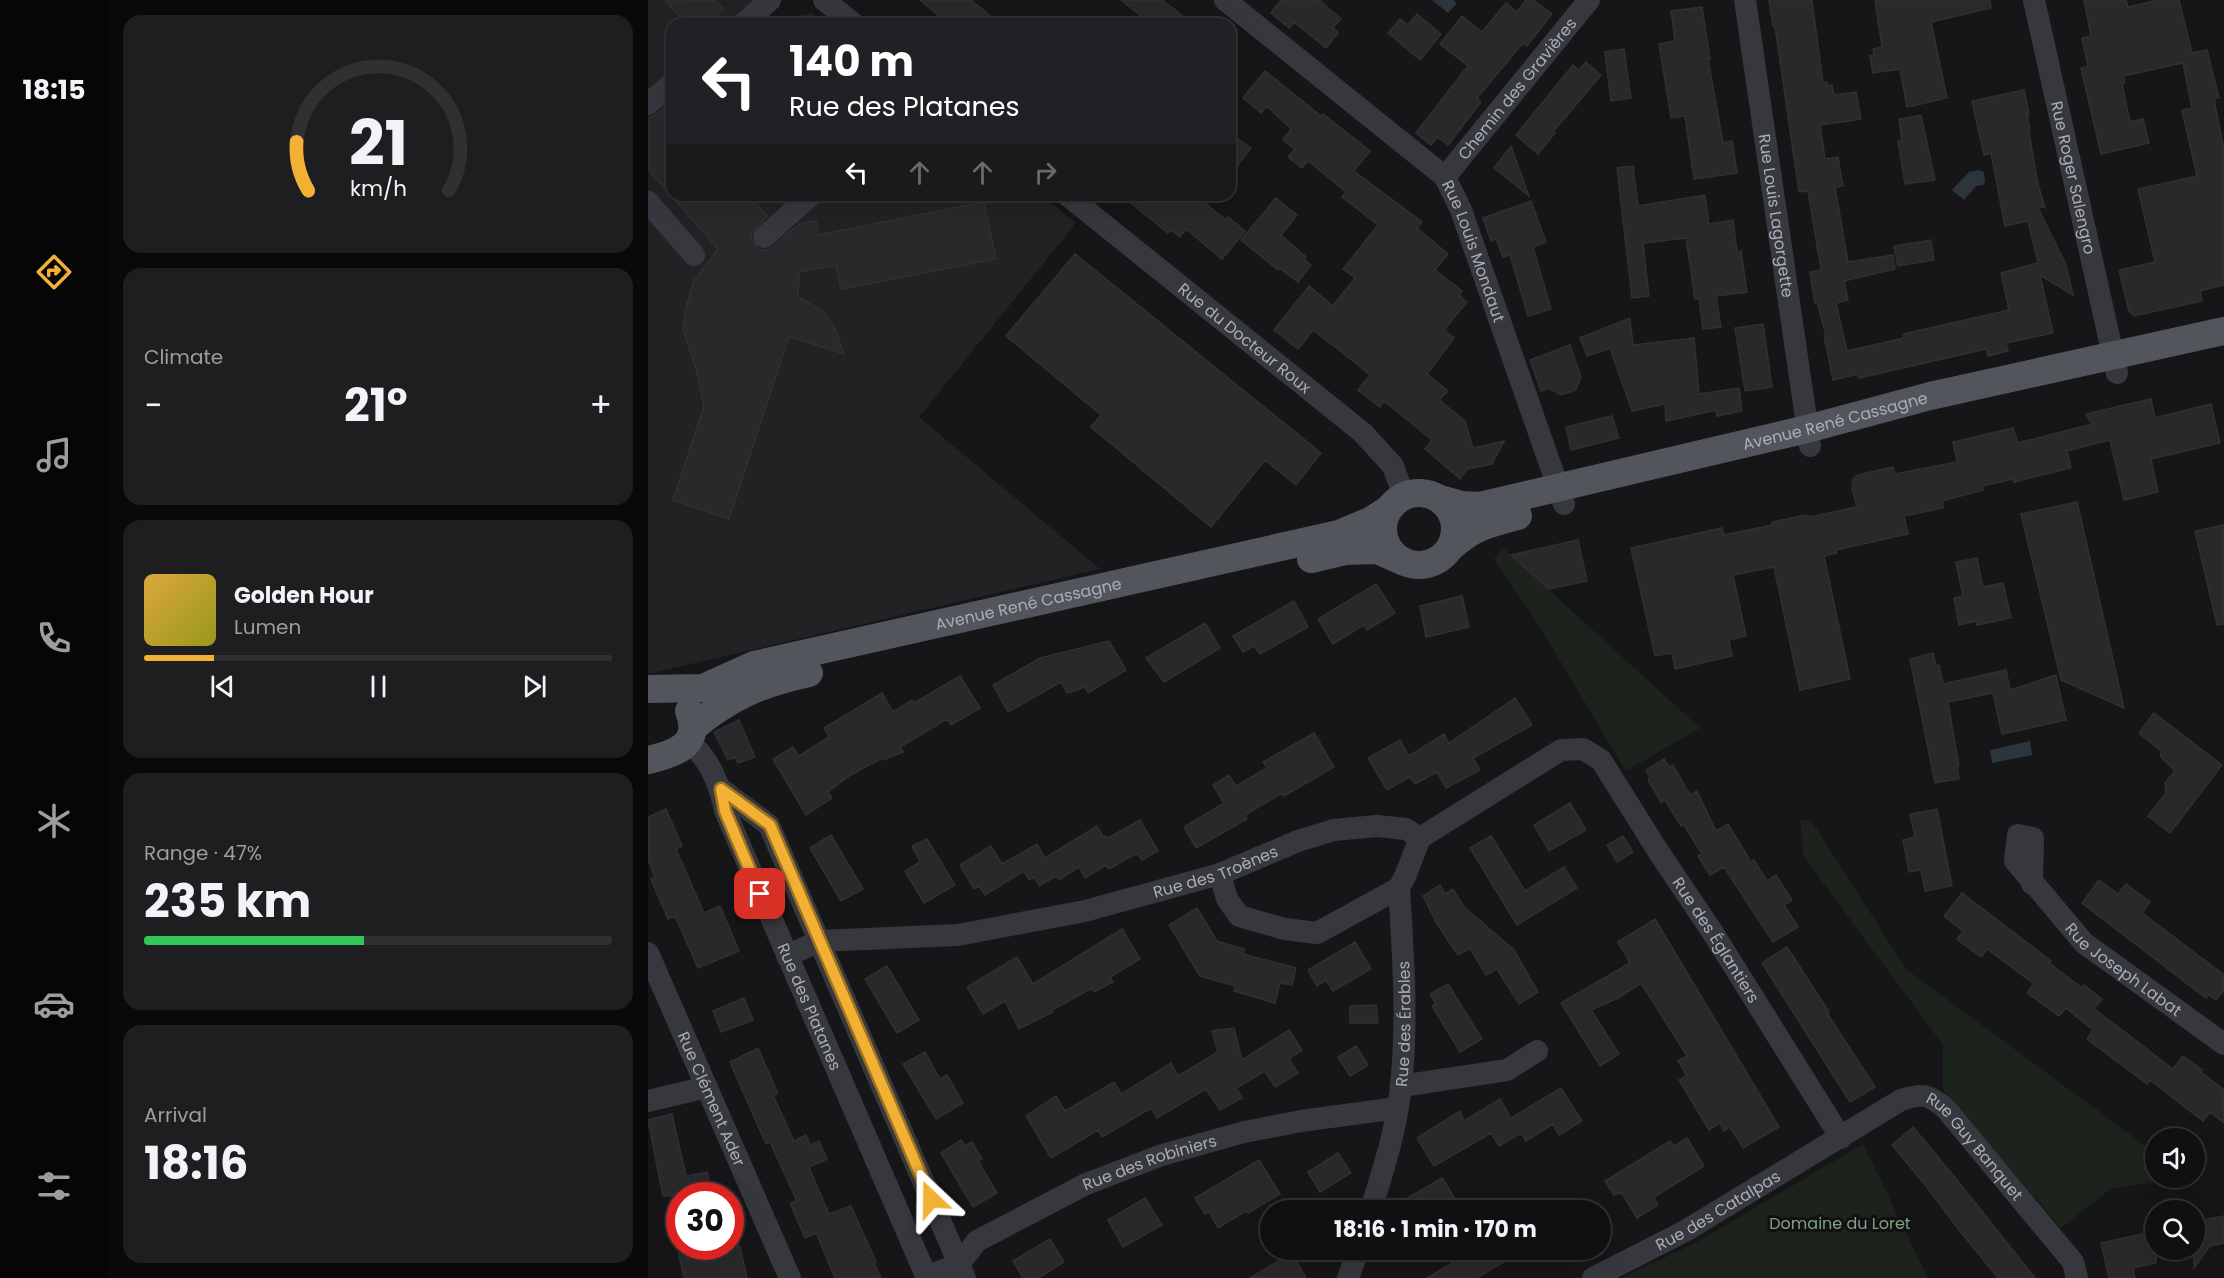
<!DOCTYPE html>
<html lang="en">
<head>
<meta charset="utf-8">
<style>
	body { margin:0; font-family:Poppins,sans-serif; background:#1e1e20; color:#f1f3f6; height:100vh; display:flex; flex-direction:column; font-size:22px; white-space:nowrap }
	* { box-sizing:border-box; margin:0 }
	p { font-size:20px; color:#9c9d9f }
	.icon { flex:none; width:33px; height:33px; fill:none; stroke:currentColor; stroke-width:2; stroke-linecap:round; stroke-linejoin:round }
	.map { position:relative; flex:1; overflow:hidden }
	.drawer { display:flex; flex-direction:column; gap:15px; padding:15px; background:#09090a; width:540px }
	.drawer>* { flex:none }
	.top-card { position:absolute; left:18px; top:18px; width:570px; height:183px; border-radius:18px; box-shadow:0 6px 24px #0002,0 0 0 2px #303032; background:#202124; color:#fff; overflow:hidden }
	.tools { position:absolute; left:1497px; top:1128px; display:grid; gap:12px }
	.tools a { display:grid; place-items:center; width:60px; height:60px; border-radius:50%; background:#101012; box-shadow:0 6px 24px #0002,0 0 0 2px #303032; font-size:30px }
	.speed { position:absolute; left:18px; top:1182px; display:flex; gap:12px; font-size:30px; font-weight:700; text-align:center }
	.speed>* { display:grid; place-content:center; width:78px; height:78px; border-radius:50%; background:#101012; box-shadow:0 6px 24px #0002,0 0 0 2px #303032; line-height:1 }
	.speed .limit { border:9px solid #d22; background:#fff; color:#111 }
	.pin { position:absolute; display:grid; place-items:center; width:51px; height:51px; color:#fff; margin:-26px; border-radius:12px; box-shadow:0 3px 9px #0006 }
	.me { position:absolute; width:66px; margin:-33px; rotate:337deg; stroke-linejoin:round; filter:drop-shadow(0 0 4px #0008) }
	.turn { display:flex; align-items:center; gap:21px; height:126px; padding:0 24px; font-size:27px }
	.turn .icon { width:78px; height:78px; stroke-width:2.5 }
	.turn b { display:block; font-size:42px; line-height:51px }
	.lanes { display:flex; align-items:center; height:57px; padding:0 24px; background:#0003; justify-content:center; gap:30px; direction:ltr }
	.lanes .off { opacity:.35 }
	.big { font-size:45px; font-weight:700; line-height:1.1 }
	.drawer .tile { flex:1; display:flex; flex-direction:column; justify-content:center; gap:9px; min-width:0; padding:0 21px; border-radius:18px; background:#1e1e20 }
	.drawer .dial { align-items:center; gap:0 }
	.dial svg { height:156px; overflow:visible; fill:none; stroke:#303032; stroke-width:7; stroke-linecap:round; text-anchor:middle }
	.dial text { fill:#f1f3f6; stroke:none }
	.song { display:flex; align-items:center; gap:18px }
	.cover { width:72px; height:72px; border-radius:9px; background:linear-gradient(135deg,hsl(40 70% 55%),hsl(60 70% 35%)) }
	.played { height:6px; border-radius:3px; background:linear-gradient(90deg,#f2b134 15%,#303032 15%) }
	.keys { display:flex; justify-content:space-around; direction:ltr }
	.heat { display:flex; justify-content:space-between; align-items:center; font-size:33px; direction:ltr }
	.charge { height:9px; border-radius:4px; background:linear-gradient(90deg,#34c759 47%,#303032 0) }
	.trip { position:absolute; left:612px; top:1200px; width:351px; height:60px; border-radius:30px; background:#101012; box-shadow:0 6px 24px #0002,0 0 0 2px #303032; font-weight:700; line-height:60px; text-align:center }
	main { display:flex; flex:1; min-height:0 }
	.menu { display:flex; flex-direction:column; width:108px; justify-content:space-around; align-items:center; background:#060607; color:#9c9d9f }
	.menu .icon { width:42px; height:42px }
	.menu .active { color:#f2b134 }
	.menu b { font-size:27px; color:#f1f3f6 }
	.map>svg:first-child { display:block }
	.built { fill:#222225 }
	.green { fill:#1c231d }
	.water { fill:#2c353c }
	.building { fill:#29292c; stroke:#303034; stroke-width:1.5 }
	.lines { fill:none; stroke-linecap:round; stroke-linejoin:round }
	.minor { stroke:#37383d; stroke-width:22 }
	.major { stroke:#53555c; stroke-width:28 }
	.route-casing { stroke:#9d7322; stroke-width:15 }
	.route { stroke:#f2b134; stroke-width:10 }
	.labels { text-anchor:middle; stroke-width:6; stroke-linejoin:round; paint-order:stroke }
	.street-label { font-size:16px; fill:#a8adb8; stroke:#111113 }
	.park-label { font-size:16px; fill:#7fa381; stroke:#111113 }
</style>
</head>
<body>
<main>
<nav class="menu">
<b>18:15</b>
<svg class="icon active" aria-label="directions" viewBox="0 0 24 24"><path d="M12 3l9 9-9 9-9-9zM9 14v-3h6M13 9l2 2-2 2"/></svg>
<svg class="icon" aria-label="music" viewBox="0 0 24 24"><path d="M9 18V5l10-2v13"/><circle cx="6" cy="18" r="3"/><circle cx="16" cy="16" r="3"/></svg>
<svg class="icon" aria-label="phone" viewBox="0 0 24 24"><path d="M5 4h4l2 5-3 2q2 4 5 5l2-3 5 2v4C11 20 4 13 5 4z"/></svg>
<svg class="icon" aria-label="climate" viewBox="0 0 24 24"><path d="M12 3v18M4 7l16 10M4 17L20 7"/></svg>
<svg class="icon" aria-label="car" viewBox="0 0 24 24"><path d="M5 17H2v-5l4-1 3-4h7l3 4 3 1v5h-3M9 17h6M6 11h13"/><circle cx="7" cy="17" r="2"/><circle cx="17" cy="17" r="2"/></svg>
<svg class="icon" aria-label="filters" viewBox="0 0 24 24"><path d="M4 7h16M4 17h16"/><circle cx="9" cy="7" r="2"/><circle cx="15" cy="17" r="2"/></svg>
</nav>
<section class="drawer">
<div class="tile dial"><svg viewBox="0 0 100 80">
<path d="M14 69A42 42 0 1 1 86 69"/>
<path d="M14 69A42 42 0 0 1 8 44" stroke="#f2b134"/>
<text x="50" y="56" font-size="32" font-weight="700">21</text>
<text x="50" y="72" font-size="11">km/h</text>
</svg></div>
<div class="tile"><p>Climate</p>
<div class="heat"><a>−</a><b class="big">21°</b><a>+</a></div>
</div>
<div class="tile">
<div class="song"><i class="cover"></i><div><b>Golden Hour</b><p>Lumen</p></div></div>
<div class="played"></div>
<div class="keys"><svg class="icon" aria-label="previous" viewBox="0 0 24 24"><path d="M18 5L8 12l10 7zM5 5v14"/></svg><svg class="icon" aria-label="pause" viewBox="0 0 24 24"><path d="M8 5v14M16 5v14"/></svg><svg class="icon" aria-label="next" viewBox="0 0 24 24"><path d="M6 5l10 7-10 7zM19 5v14"/></svg></div>
</div>
<div class="tile"><p>Range · 47%</p><b class="big">235 km</b><div class="charge"></div></div>
<div class="tile"><p>Arrival</p><b class="big">18:16</b></div>
</section>
<div class="map">
<svg width="1576" height="1278" viewBox="0 0 1576 1278">
	<rect width="100%" height="100%" fill="#161618"/>
	<path class="built" d="M0 0H107L99 7 117 23 164 13 177 24H24V195H393L428 223 271 417 452 569 0 674Z"/>
	<path class="green" d="M855 548 1052 728 978 771 892 627 846 559Z
		M1152 820H1163L1258 969 1507 1153 1508 1178H1540L1464 1188 1413 1228 1295 1090V1045L1156 857Z
		M1215 1144 1280 1278H974L1051 1241Z"/>
	<path class="water" d="M784 0H805L809 3 800 13Z
		M1331 170 1336 172 1337 181 1335 185 1328 186 1316 200 1304 190 1321 172Z
		M1382 741 1384 755 1344 763 1342 750Z"/>
	<path class="building" d="M17 0H66L75 9 59 24H38Z
		M272 0H323L352 24H301Z
		M473 0H514L545 24H503Z
		M633 0H671L693 19 685 27 690 33 678 48 646 22 641 28 623 13Z
		M878 0H885L904 14 879 46 875 43 829 98 833 102 800 145 789 137 783 145 768 133 820 66 792 44 814 16 834 32 858 3 869 12Z
		M1121 0H1164L1175 83 1179 82 1180 86 1184 85 1186 95 1208 92 1213 119 1172 125 1177 159 1190 157 1195 186 1187 187 1200 262 1245 255 1247 269 1196 281 1200 300 1188 303 1199 351 1256 338 1255 334 1361 310 1353 273 1390 263 1380 221 1357 226 1343 153 1336 155 1324 101 1376 90 1381 114H1379L1382 130 1381 131 1390 185 1397 207 1390 208 1418 265 1425 295 1392 275 1405 333 1358 343 1360 351 1340 356 1338 349 1211 378 1210 374 1185 380 1176 336 1178 335 1169 302 1167 303 1162 272 1173 270 1160 191 1151 192 1127 26H1125Z
		M1227 0H1342L1343 8 1283 22 1299 98 1259 107 1252 69 1225 73 1222 56 1226 55 1225 49 1234 47Z
		M1436 0H1478L1480 7 1511 0H1531L1544 53 1559 50 1571 98 1566 99 1576 150V285L1552 291 1554 301 1486 316 1481 311 1471 270 1507 262 1490 189 1549 176 1534 110 1544 108 1535 63 1475 76 1477 83 1474 84 1482 122 1495 119 1501 143 1453 154 1433 68 1440 66 1434 38 1443 36Z
		M1054 7 1062 59H1060L1075 143 1084 141 1089 173 1046 179 1037 116 1023 118 1011 44 1027 41 1023 11Z
		M769 14 793 34 772 60 740 33 752 19 760 25Z
		M976 49 983 98 963 101 957 52Z
		M938 62 953 75 905 132 907 133 890 154 868 135 925 65 931 70Z
		M617 71 673 116 675 114 722 151 706 171 774 222 769 228 800 254 787 270 814 291 811 295 819 302 796 330 806 338 779 374 800 391 791 400 817 421 825 448 856 441 844 464 819 469 812 479 777 449 784 440 736 401 732 407 710 390 722 375 691 350 665 330 650 349 626 330 661 286 685 306 707 278 695 269 730 225 694 197 698 192 660 161 654 168 640 157 647 149 635 140 643 129 619 106 613 113 595 98Z
		M24 101V195H100L119 216 103 233V240L111 250H118L125 247 151 224 168 221 171 235 336 202 348 259 193 289 188 265 151 272 150 297 176 312 187 328 196 354 141 336 81 519 25 500 56 406 48 369 35 329 37 312 45 282 70 249 0 169V118L9 114Z
		M1273 115 1287 180 1257 184 1250 141 1254 140 1251 119Z
		M589 138 603 148 582 175V147Z
		M863 146 881 196 846 168Z
		M985 166 990 206 1057 195 1061 224 1085 220 1089 252 1093 251 1099 292 1068 296 1073 327 1055 329 1051 299H1047L1038 238 995 243 1001 296 984 298 969 168Z
		M473 195H547L578 220 580 217 597 231 574 259 538 229 532 237 523 230 520 233Z
		M628 198 649 215 633 235 658 257 656 260 663 265 650 282 631 268 630 270 593 240Z
		M883 201 898 242 885 247 903 309 880 316 862 255 855 257 848 239 843 241 835 218Z
		M1283 240 1286 260 1250 266 1246 246Z
		M427 254 673 453 648 485 617 460 563 527 443 427 453 415 358 336Z
		M982 318 985 345 1046 338 1051 394 1091 388 1094 411 1069 416 1068 410 1018 421 1017 404 984 411 962 348 939 356 932 338Z
		M1115 324 1124 387 1097 391 1087 328Z
		M922 345 933 377 928 390 913 395 901 388 893 391 882 360Z
		M1503 399 1507 418 1563 404 1572 443 1503 459 1510 492 1476 500 1462 440 1419 451 1423 468 1366 482 1365 479 1334 486 1335 490 1294 501 1295 508 1256 516 1260 534 1188 550 1189 553 1176 556 1202 679 1152 690 1126 567 1085 575 1098 636 1081 640 1084 656 1027 669 1024 653 1007 656 983 548 1074 528 1076 535 1124 525V522L1158 515 1162 517 1209 507 1204 489 1205 479 1210 475 1245 467 1247 474 1309 462 1305 442 1365 428 1370 443 1444 424 1438 414Z
		M964 416 971 438 923 450 918 427Z
		M1429 502 1438 541 1476 708 1413 680 1373 514Z
		M1576 525V624L1569 625 1547 531Z
		M930 540 939 581 901 589 863 555Z
		M1329 558 1335 587 1355 583 1363 618 1329 625 1328 621 1311 625 1306 598 1315 596 1308 562Z
		M728 584 747 613 719 630 716 625 685 644 670 619Z
		M814 596 821 627 778 637 772 606Z
		M646 601 660 627 612 654 606 646 595 652 585 636Z
		M557 623 572 648 516 682 498 658Z
		M461 641 478 670 440 693 437 687 419 693 413 682 360 712 345 685 392 658Z
		M1285 653 1288 666 1291 665 1295 684 1358 670 1362 690 1408 675 1418 720 1354 734 1345 693 1300 702 1311 766H1309L1311 779 1287 783 1262 659Z
		M312 676 332 708 303 725 299 719 252 747 255 752 235 760 234 758 201 776 180 792 184 798 158 815 125 759 145 747 151 756 181 737 176 728 234 693 245 712 264 700 266 703Z
		M867 698 884 725 825 758 832 770 798 788 789 772 767 784 762 777 739 790 720 758 752 740 761 756 796 734 801 743Z
		M1506 713 1574 765 1522 833 1500 816 1518 793 1517 783 1527 771 1513 757 1512 750 1491 733Z
		M91 720 107 757 90 763 87 757 80 760 66 732Z
		M666 733 686 767 636 796 634 793 597 815 599 819 548 848 536 827 576 803 565 785 581 775 588 786 619 768 615 762Z
		M1016 759 1021 767 1025 765 1042 795 1049 791 1068 831 1080 824 1103 862 1106 860 1119 881 1128 875 1144 900 1136 905 1150 927 1125 942 1076 867 1062 875 1050 856 1054 854 1036 825 1033 826 1017 800 1013 802 1000 780 1002 778 998 770Z
		M922 803 938 830 901 851 886 825Z
		M18 809 34 846 28 849 56 913 72 906 91 951 50 968 27 916 20 919 3 879 7 877 0 860V817Z
		M1289 809 1304 886 1277 891 1273 870 1261 872 1255 840 1267 837 1262 814Z
		M492 820 510 851 494 860 489 853 461 869 458 865 437 878 431 867 411 880 408 876 391 886 386 877 381 880 376 871 337 895 331 886 326 889 312 865 343 846 354 864 389 844 397 858 449 826 456 838 458 836 460 838Z
		M183 835 215 889 193 901 162 848Z
		M843 836 877 891 916 867 929 888 869 925 822 848Z
		M975 836 985 852 969 862 959 845Z
		M279 839 307 885 276 903 257 871 272 862 264 846Z
		M1451 880 1470 894 1478 884 1502 902 1494 913 1576 975V990L1568 1000 1561 995 1558 998 1434 903Z
		M792 885 797 894 805 889 816 907 866 950 890 992 871 1004 849 969 838 975 822 948 810 955 789 924 775 896Z
		M1314 893 1403 961 1401 963 1434 988 1436 985 1454 999 1446 1009 1499 1049 1525 1069 1535 1056 1554 1070 1553 1072 1576 1090V1123L1562 1112 1555 1121 1502 1080 1499 1084 1439 1039 1445 1030 1418 1008 1411 1016 1379 993 1386 984 1339 949 1333 957 1309 939 1315 931 1296 916Z
		M549 908 569 941 596 949 595 954 648 968 644 985 632 983 627 1003 586 991 587 986 552 976 521 925Z
		M1007 919 1131 1127 1095 1148 1082 1127 1076 1131 1072 1123 1061 1130 1031 1080 1039 1076 1030 1061 1039 1056 993 983 970 998 943 1010 971 1054 952 1066 913 1003 982 963 970 942Z
		M474 929 492 959 462 977 465 982 446 992 444 988 404 1010 405 1012 371 1029 357 1001 335 1014 319 987 369 957 385 984Z
		M707 942 723 969 685 991 678 980 669 986 660 970Z
		M1139 947 1181 1012 1179 1013 1227 1087 1202 1102 1114 963Z
		M239 966 271 1020 249 1033 217 979Z
		M800 984 834 1039 812 1052 784 1006 788 1004 782 994Z
		M96 998 105 1020 73 1032 65 1011Z
		M728 1005 730 1023H702V1006Z
		M586 1028 594 1060 641 1030 654 1050 641 1059 650 1073 627 1087 617 1071 588 1088 594 1098 572 1110 558 1089 509 1118 503 1108 454 1137 450 1130 403 1158 378 1116 408 1096 417 1111 466 1082 473 1094 523 1063 530 1076 570 1052 564 1031Z
		M708 1046 720 1065 702 1076 690 1057Z
		M110 1048 130 1093 125 1095 146 1141 158 1135 162 1145 171 1141 179 1159 161 1167 181 1214 203 1206 228 1262 226 1263 233 1278H187L168 1233 157 1238 142 1203 149 1201 122 1142 118 1144 82 1062Z
		M277 1052 292 1079 299 1075 315 1103 288 1119 255 1064Z
		M913 1088 934 1121 911 1135 905 1124 878 1141 873 1133 851 1146 843 1133 786 1166 769 1138 812 1111 816 1121 852 1099 863 1118Z
		M24 1114 38 1176 59 1172 64 1196H15L0 1120Z
		M1265 1127 1309 1180 1387 1278H1350L1312 1231 1278 1186 1244 1145Z
		M1039 1138 1056 1166 1006 1197 1010 1205 989 1218 973 1192 966 1195 957 1181 1022 1141 1026 1146Z
		M313 1140 317 1146 324 1142 334 1159 330 1161 349 1193 325 1207 293 1153Z
		M690 1153 703 1173 672 1192 660 1172Z
		M611 1160 632 1194 600 1213 598 1211 570 1228 561 1212 557 1214 547 1198Z
		M794 1178 814 1210H739Z
		M497 1198 514 1225 475 1247 460 1220Z
		M1576 1216V1243L1562 1246 1546 1268V1222Z
		M1508 1231V1263L1485 1268 1487 1278H1461L1453 1243Z
		M402 1239 416 1262 390 1278H375L365 1261Z
		M29 1246H92L99 1278H36Z
		M826 1250H877L828 1278H779Z
		M644 1253 658 1278H602Z"/>
	<g class="lines">
		<g class="minor">
			<path d="M176 0 206 24"/>
			<path id="s1" d="M577 0 797 177 813 210 916 504"/>
			<path id="s2" d="M1097 0 1162 446"/>
			<path id="s3" d="M1386 0 1469 373"/>
			<path d="M95 24 122 0"/>
			<path d="M0 104 24 83"/>
			<path id="s4" d="M797 177 941 0"/>
			<path id="s5" d="M419 195 715 433 745 466 756 496"/>
			<path d="M0 202 46 255"/>
			<path d="M116 237 163 195"/>
			<path id="s6" d="M40 741C62 759 72 784 77 811L279 1278"/>
			<path d="M73 789 121 825 317 1278"/>
			<path d="M572 874 579 899 591 916 637 929 669 933 751 888"/>
			<path id="s7" d="M1384 884 1385 838 1370 835 1367 861 1436 943 1576 1044"/>
			<path id="s8" d="M0 953 142 1278"/>
			<path id="s9" d="M139 956 171 941 310 935 437 911 572 874 650 841 686 830 729 826 758 829 772 838 913 750 935 749 953 760 1010 851 1067 936 1193 1138"/>
			<path d="M753 1086 859 1070 889 1051"/>
			<path d="M0 1101 59 1087"/>
			<path id="s10" d="M723 1210C735 1170 749 1128 753 1085 760 1020 755 953 751 888L758 874 772 838"/>
			<path id="s11" d="M278 1277 311 1264 329 1241 438 1184 514 1155 596 1132 653 1121 749 1108"/>
			<path d="M700 1278 710 1250"/>
			<path id="s12" d="M945 1278 1037 1231 1253 1100C1275 1093 1281 1094 1298 1109L1425 1262 1429 1278"/>
		</g>
		<g class="major">
			<circle cx="771" cy="529" r="36"/>
			<path id="s13" d="M792 499 814 505 832 506 1159 429 1282 396 1576 331"/>
			<path d="M803 547C827 526 840 524 870 516"/>
			<path d="M663 559 697 551 729 550 754 561"/>
			<path id="s14" d="M0 689 55 688 106 665 691 534 722 521 741 509"/>
			<path d="M46 727C82 696 115 683 161 673"/>
			<path d="M0 760C27 754 54 745 41 711"/>
		</g>
	</g>
	<g class="lines">
		<defs>
			<path id="route" d="M112 894 77 811 73 789 122 825 283 1199"/>
		</defs>
		<use href="#route" class="route-casing"/>
		<use href="#route" class="route"/>
	</g>
	<g class="labels">
		<g class="street-label">
			<text dy="6" stroke="none"><textPath href="#s4" startOffset="114">Chemin des Gravières</textPath></text>
			<text dy="6" stroke="none"><textPath href="#s3" startOffset="182">Rue Roger Salengro</textPath></text>
			<text dy="6" stroke="none"><textPath href="#s2" startOffset="218">Rue Louis Lagorgette</textPath></text>
			<text dy="6" stroke="none"><textPath href="#s1" startOffset="362">Rue Louis Mondaut</textPath></text>
			<text dy="6" stroke="none"><textPath href="#s5" startOffset="228">Rue du Docteur Roux</textPath></text>
			<text dy="6" stroke="none"><textPath href="#s13" startOffset="406">Avenue René Cassagne</textPath></text>
			<text dy="6" stroke="none"><textPath href="#s14" startOffset="392">Avenue René Cassagne</textPath></text>
			<text dy="6" stroke="none"><textPath href="#s9" startOffset="440">Rue des Troènes</textPath></text>
			<text dy="6" stroke="none"><textPath href="#s9" startOffset="1078">Rue des Églantiers</textPath></text>
			<text dy="6" stroke="none"><textPath href="#s7" startOffset="242">Rue Joseph Labat</textPath></text>
			<text dy="6" stroke="none"><textPath href="#s6" startOffset="294">Rue des Platanes</textPath></text>
			<text dy="6" stroke="none"><textPath href="#s10" startOffset="190">Rue des Érables</textPath></text>
			<text dy="6" stroke="none"><textPath href="#s8" startOffset="159">Rue Clément Ader</textPath></text>
			<text dy="6" stroke="none"><textPath href="#s12" startOffset="452">Rue Guy Banquet</textPath></text>
			<text dy="6" stroke="none"><textPath href="#s11" startOffset="255">Rue des Robiniers</textPath></text>
			<text dy="6" stroke="none"><textPath href="#s12" startOffset="142">Rue des Catalpas</textPath></text>
		</g>
		<g class="park-label">
			<text x="1192" y="1229">Domaine du Loret</text>
		</g>
	</g>
</svg>
<div class="tools">
<a><svg class="icon" aria-label="sound" viewBox="0 0 24 24"><path d="M4 9h4l5-4v14l-5-4H4zM17 9q2 3 0 6"/></svg></a>
<a><svg class="icon" aria-label="search" viewBox="0 0 24 24"><circle cx="10" cy="10" r="6"/><path d="M15 15l6 6"/></svg></a>
</div>
<div class="speed"><div class="limit">30</div></div>
<div class="pin" style="left:112px;top:894px;background:#d93025"><svg class="icon" aria-label="arrive" viewBox="0 0 24 24"><path d="M6 21V4h12l-3 4 3 4H6"/></svg></div>
<svg class="me" style="left:283px;top:1199px" viewBox="-20 -20 40 40"><path d="M0-17L14 15 0 8-14 15z" fill="#f2b134" stroke="#fff" stroke-width="4"/></svg>
<div class="trip">18:16 · 1 min · 170 m</div>
<div class="top-card">
<div class="turn"><svg class="icon" aria-label="left" viewBox="0 0 24 24"><path d="M17 20v-9H6M10 6l-5 5 5 5"/></svg><div><b>140 m</b>Rue des Platanes</div></div>
<div class="lanes"><svg class="icon" aria-label="left" viewBox="0 0 24 24"><path d="M17 20v-9H6M10 6l-5 5 5 5"/></svg><svg class="icon off" aria-label="ahead" viewBox="0 0 24 24"><path d="M12 20V5M6 11l6-6 6 6"/></svg><svg class="icon off" aria-label="ahead" viewBox="0 0 24 24"><path d="M12 20V5M6 11l6-6 6 6"/></svg><svg class="icon off" aria-label="right" viewBox="0 0 24 24"><path d="M7 20v-9h11M14 6l5 5-5 5"/></svg></div>
</div>
</div>
</main>
</body>
</html>
